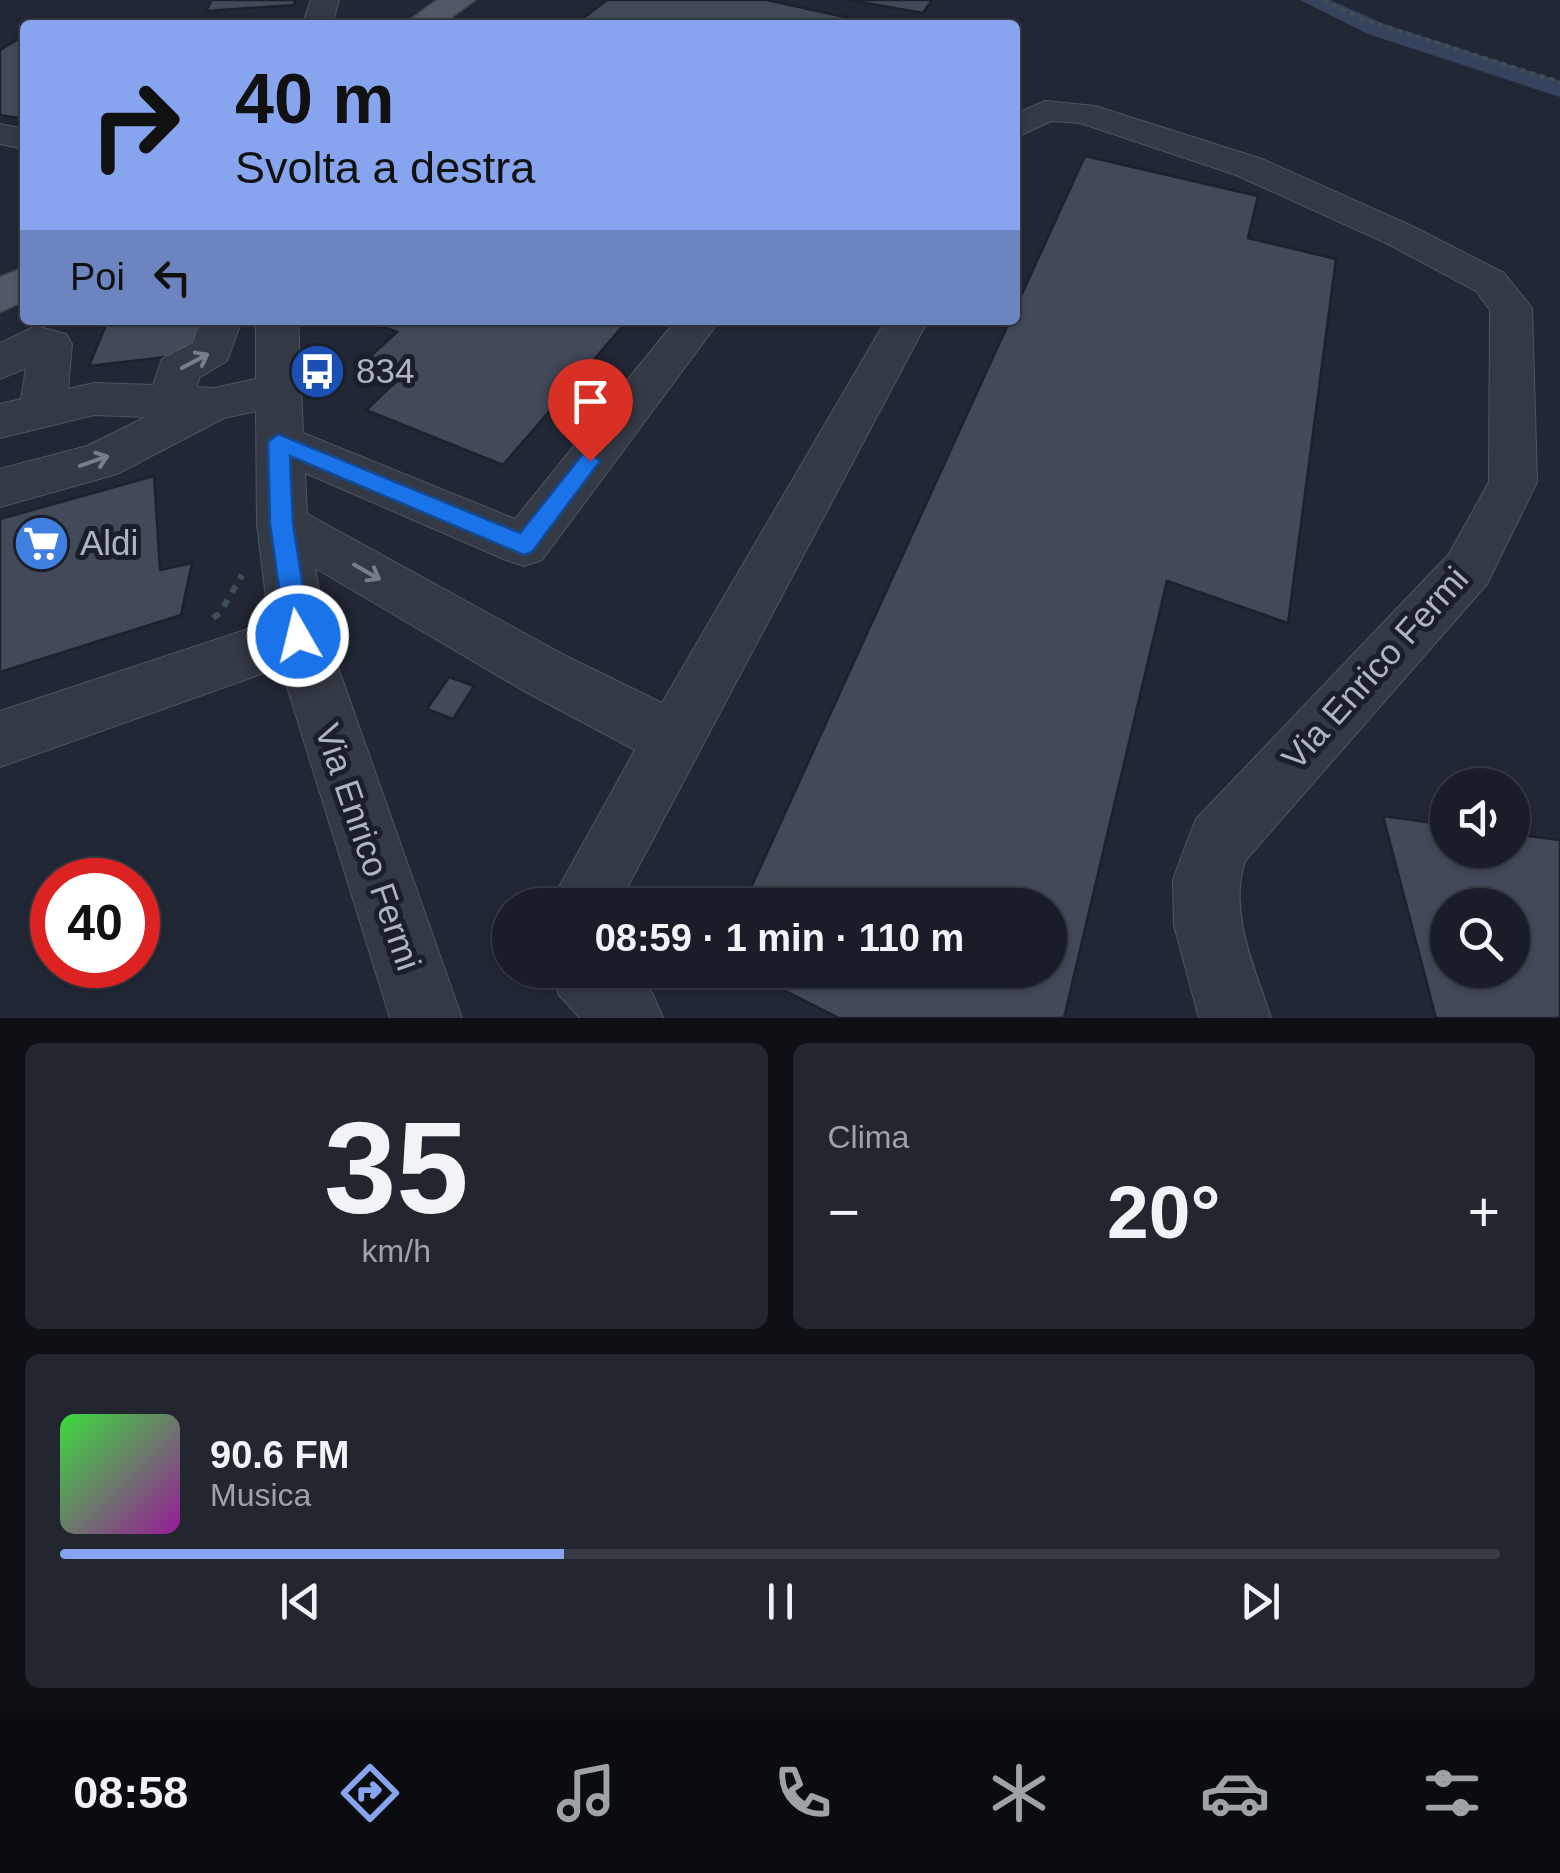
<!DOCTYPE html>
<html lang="it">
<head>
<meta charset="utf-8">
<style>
	body { margin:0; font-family:Arial,sans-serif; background:#22262f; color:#f1f3f6; height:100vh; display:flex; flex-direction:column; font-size:38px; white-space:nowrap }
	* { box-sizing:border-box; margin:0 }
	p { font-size:32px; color:#9fa2a7 }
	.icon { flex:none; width:55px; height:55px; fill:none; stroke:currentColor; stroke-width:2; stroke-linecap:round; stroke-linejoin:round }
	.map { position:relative; height:1018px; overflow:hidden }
	.sheet { display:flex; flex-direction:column; gap:25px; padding:25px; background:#0e1015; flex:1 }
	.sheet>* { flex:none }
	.guide { position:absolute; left:20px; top:20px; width:1000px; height:305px; border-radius:10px; box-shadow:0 2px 8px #0004,0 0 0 2px #373b44; background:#87a5ef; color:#111; overflow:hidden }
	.buttons { position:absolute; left:1430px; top:768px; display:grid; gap:20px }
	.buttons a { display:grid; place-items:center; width:100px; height:100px; border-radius:50%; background:#191d27; box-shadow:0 2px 8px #0004,0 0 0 2px #373b44; font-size:50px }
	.speed { position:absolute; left:30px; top:858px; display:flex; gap:20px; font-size:50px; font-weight:700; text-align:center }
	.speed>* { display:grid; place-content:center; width:130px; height:130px; border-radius:50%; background:#191d27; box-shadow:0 2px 8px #0004,0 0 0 2px #373b44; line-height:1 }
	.speed .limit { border:15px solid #d22; background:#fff; color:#111 }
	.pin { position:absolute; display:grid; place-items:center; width:85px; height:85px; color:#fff; margin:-102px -42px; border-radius:50% 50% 50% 0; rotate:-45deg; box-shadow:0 0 10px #0007 }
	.pin .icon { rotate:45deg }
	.me { position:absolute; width:110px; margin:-55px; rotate:352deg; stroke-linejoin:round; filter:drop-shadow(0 0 8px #0008) }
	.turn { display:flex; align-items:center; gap:35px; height:210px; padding:0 50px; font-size:45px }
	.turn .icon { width:130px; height:130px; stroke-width:2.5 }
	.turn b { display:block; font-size:70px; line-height:85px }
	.then { display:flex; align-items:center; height:95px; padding:0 50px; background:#0003; gap:20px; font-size:38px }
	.big { font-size:75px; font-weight:700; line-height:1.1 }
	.sheet .tile { flex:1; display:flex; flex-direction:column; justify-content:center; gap:15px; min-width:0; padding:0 35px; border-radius:15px; background:#22262f }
	.sheet .dial { align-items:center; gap:0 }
	.dial b { font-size:130px; line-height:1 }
	.song { display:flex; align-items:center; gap:30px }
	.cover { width:120px; height:120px; border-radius:15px; background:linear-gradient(135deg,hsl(120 70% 55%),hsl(300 70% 35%)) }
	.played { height:10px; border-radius:5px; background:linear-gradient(90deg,#87a5ef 35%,#373b44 35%) }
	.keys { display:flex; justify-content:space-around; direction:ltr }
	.heat { display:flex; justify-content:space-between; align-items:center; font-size:55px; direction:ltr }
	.sheet .tiles { flex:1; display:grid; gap:25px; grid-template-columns:1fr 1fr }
	.tile:last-child { grid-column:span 2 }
	.trip { position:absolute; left:492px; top:888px; width:575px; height:100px; border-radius:50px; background:#191d27; box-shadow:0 2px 8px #0004,0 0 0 2px #373b44; font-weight:700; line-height:100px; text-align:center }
	.tabs { display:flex; height:160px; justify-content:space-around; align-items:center; background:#0a0c10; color:#9fa2a7 }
	.tabs .icon { width:70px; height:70px }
	.tabs .selected { color:#87a5ef }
	.tabs b { font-size:45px; color:#f1f3f6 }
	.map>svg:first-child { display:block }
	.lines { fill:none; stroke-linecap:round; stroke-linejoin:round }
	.canal { fill:#37435c; fill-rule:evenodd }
	.building { fill:#424a59; stroke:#1c212c; stroke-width:2.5; fill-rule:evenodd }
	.minor-casing { stroke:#4f5460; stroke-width:2 }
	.major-casing { stroke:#3e434f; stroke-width:3 }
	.path-far1 { stroke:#404f53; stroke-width:4; stroke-dasharray:5 5; stroke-linecap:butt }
	.path { stroke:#404f53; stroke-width:6; stroke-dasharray:8 8; stroke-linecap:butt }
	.minor { fill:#343a45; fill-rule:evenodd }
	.major { fill:#525865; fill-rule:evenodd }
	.oneway { stroke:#777d8a }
	.route { fill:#1a73e8; stroke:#114b97; stroke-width:2.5 }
	.labels { text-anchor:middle; stroke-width:10; stroke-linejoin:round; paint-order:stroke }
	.poi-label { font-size:35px; fill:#aeb4c2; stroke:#1a1f29; text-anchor:start }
	.street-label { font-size:35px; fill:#aeb4c2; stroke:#1a1f29 }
</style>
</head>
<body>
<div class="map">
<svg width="1560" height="1018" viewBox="0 0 1560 1018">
	<rect width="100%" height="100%" fill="#212734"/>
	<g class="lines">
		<path class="canal" d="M1300 0H1330L1384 24 1560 81V97L1368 34Z"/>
	</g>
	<path class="building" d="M212 0H295L294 5 206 11Z
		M607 0H767L881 25H574Z
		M849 0H932L923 13Z
		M25 35V119L0 115V50Z
		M1085 156 1258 196 1248 238 1336 259 1288 623 1167 581 1064 1018H839L744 970H1050V905H743L1010 320H1015V309Z
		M108 320H211L200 353 89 366Z
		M365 320H628L503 465 366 410 402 376 365 361 397 332Z
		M154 476 160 570 192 563 181 615 0 672V519Z
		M449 677 474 686 453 719 427 709Z
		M1383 816 1448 825V850H1512V834L1560 840V1018H1436ZM1448 905H1512V970H1448Z"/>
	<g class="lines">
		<defs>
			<path id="minor" d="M311 0H339L332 25H302Z
				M1045 101 1095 106 1262 159 1414 227 1504 273 1532 308 1537 482 1487 584 1245 861C1228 913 1255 968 1271 1018H1199L1174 925 1173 880 1187 842 1196 819 1449 554 1489 482 1490 310 1476 291 1386 243 1236 175 1080 123 1051 121 1015 138V114Z
				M0 124 25 129V149L0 144Z
				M200 320H242L227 361 199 378 197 387 214 388 256 379V320H298L303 433 515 519 676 320H720L542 560 524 566 506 560 305 473 307 514 564 655 662 703 886 320H928L618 905H549L635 750 524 691 315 568 327 636 462 1018H390L281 667 0 767V711L269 622 257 524 256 411 224 418 117 474 0 507V469L87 446 146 417 94 415 0 438V404L21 399 26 368 0 379V343L36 326 66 334 72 344 68 389 94 383 153 385 162 359 193 343Z
				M549 970H631L652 993 663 1018H580L559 995Z"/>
			<path id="major" d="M437 0H475L441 25H403Z
				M25 267V301L0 312V277Z"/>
		</defs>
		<use href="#minor" class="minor-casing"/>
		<use href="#major" class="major-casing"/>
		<path class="path-far1" d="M1323 0 1362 19 1560 82"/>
		<path class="path" d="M213 618 220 613 242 575"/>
		<use href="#minor" class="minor"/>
		<use href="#major" class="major"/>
	</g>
	<defs><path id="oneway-shaft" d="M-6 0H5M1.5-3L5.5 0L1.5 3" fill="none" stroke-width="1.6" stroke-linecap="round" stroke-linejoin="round" transform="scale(2.5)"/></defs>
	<g class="oneway">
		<use href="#oneway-shaft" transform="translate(195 361) rotate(-28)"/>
		<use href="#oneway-shaft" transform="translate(94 461) rotate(-19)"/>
		<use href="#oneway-shaft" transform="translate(367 572) rotate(30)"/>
	</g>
	<path class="route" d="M278 434 520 533 582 455 590 453 600 461 532 552 524 555 290 456 293 524 311 636 307 644 298 647 290 644 286 636 270 524 268 442Z"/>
	<defs>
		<symbol id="bus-disc" viewBox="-11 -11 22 22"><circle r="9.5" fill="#1a4fb4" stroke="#1a1f29"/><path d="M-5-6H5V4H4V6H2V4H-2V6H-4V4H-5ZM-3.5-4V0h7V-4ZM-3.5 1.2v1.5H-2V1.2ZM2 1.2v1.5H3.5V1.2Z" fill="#fff"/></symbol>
		<symbol id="supermarket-disc" viewBox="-11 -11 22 22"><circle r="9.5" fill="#3f7fe0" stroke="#1a1f29"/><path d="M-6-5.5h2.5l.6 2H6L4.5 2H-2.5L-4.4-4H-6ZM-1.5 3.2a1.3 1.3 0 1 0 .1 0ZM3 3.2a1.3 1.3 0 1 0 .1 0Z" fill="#fff"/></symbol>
	</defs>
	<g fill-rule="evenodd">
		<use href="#bus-disc" x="286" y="340" width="63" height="63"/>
		<use href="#supermarket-disc" x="10" y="512" width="63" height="63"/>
	</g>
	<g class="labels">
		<g class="poi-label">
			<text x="356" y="383">834</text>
			<text x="80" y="555">Aldi</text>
		</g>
		<g class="street-label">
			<text transform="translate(1375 668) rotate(-48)" y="12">Via Enrico Fermi</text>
			<text transform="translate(368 847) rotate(71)" y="12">Via Enrico Fermi</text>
		</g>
	</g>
</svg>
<div class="buttons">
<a><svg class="icon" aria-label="sound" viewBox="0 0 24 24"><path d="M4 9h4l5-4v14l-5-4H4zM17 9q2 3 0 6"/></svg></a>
<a><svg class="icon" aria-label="search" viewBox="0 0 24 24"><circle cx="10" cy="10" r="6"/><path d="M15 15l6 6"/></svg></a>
</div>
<div class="speed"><div class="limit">40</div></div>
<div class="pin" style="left:590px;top:461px;background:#d93025"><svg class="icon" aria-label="arrive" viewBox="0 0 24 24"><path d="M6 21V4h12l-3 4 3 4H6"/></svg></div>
<svg class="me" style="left:298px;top:636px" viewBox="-20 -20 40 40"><circle r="17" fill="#1a73e8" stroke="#fff" stroke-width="3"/><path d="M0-11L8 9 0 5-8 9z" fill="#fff"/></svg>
<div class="trip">08:59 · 1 min · 110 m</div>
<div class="guide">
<div class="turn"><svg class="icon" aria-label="right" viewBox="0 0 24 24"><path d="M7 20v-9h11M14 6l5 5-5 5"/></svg><div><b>40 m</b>Svolta a destra</div></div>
<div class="then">Poi<svg class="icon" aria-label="left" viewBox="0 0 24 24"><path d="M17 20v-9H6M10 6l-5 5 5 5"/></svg></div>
</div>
</div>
<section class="sheet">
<div class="tiles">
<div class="tile dial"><b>35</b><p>km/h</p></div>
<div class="tile"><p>Clima</p>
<div class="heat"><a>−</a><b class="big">20°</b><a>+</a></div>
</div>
<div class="tile">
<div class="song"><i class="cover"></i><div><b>90.6 FM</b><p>Musica</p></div></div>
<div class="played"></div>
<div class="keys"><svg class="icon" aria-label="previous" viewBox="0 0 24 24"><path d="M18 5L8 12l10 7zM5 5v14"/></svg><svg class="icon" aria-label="pause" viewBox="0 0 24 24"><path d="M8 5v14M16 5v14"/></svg><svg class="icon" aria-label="next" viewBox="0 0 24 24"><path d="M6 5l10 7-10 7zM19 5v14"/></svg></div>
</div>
</div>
</section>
<nav class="tabs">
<b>08:58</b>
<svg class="icon selected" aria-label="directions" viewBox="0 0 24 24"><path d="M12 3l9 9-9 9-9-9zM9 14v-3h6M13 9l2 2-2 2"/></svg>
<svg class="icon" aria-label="music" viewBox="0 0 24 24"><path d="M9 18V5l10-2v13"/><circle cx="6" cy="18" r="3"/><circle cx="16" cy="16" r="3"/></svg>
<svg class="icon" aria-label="phone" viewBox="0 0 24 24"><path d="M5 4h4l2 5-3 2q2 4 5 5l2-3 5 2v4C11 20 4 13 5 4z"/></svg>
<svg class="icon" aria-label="climate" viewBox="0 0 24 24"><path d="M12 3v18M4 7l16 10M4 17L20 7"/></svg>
<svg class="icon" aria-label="car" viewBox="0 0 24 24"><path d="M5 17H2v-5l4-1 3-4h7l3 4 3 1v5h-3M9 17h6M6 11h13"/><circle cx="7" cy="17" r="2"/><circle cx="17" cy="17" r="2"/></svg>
<svg class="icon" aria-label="filters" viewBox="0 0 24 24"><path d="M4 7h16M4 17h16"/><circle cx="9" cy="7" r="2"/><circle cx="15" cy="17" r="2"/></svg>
</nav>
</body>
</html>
